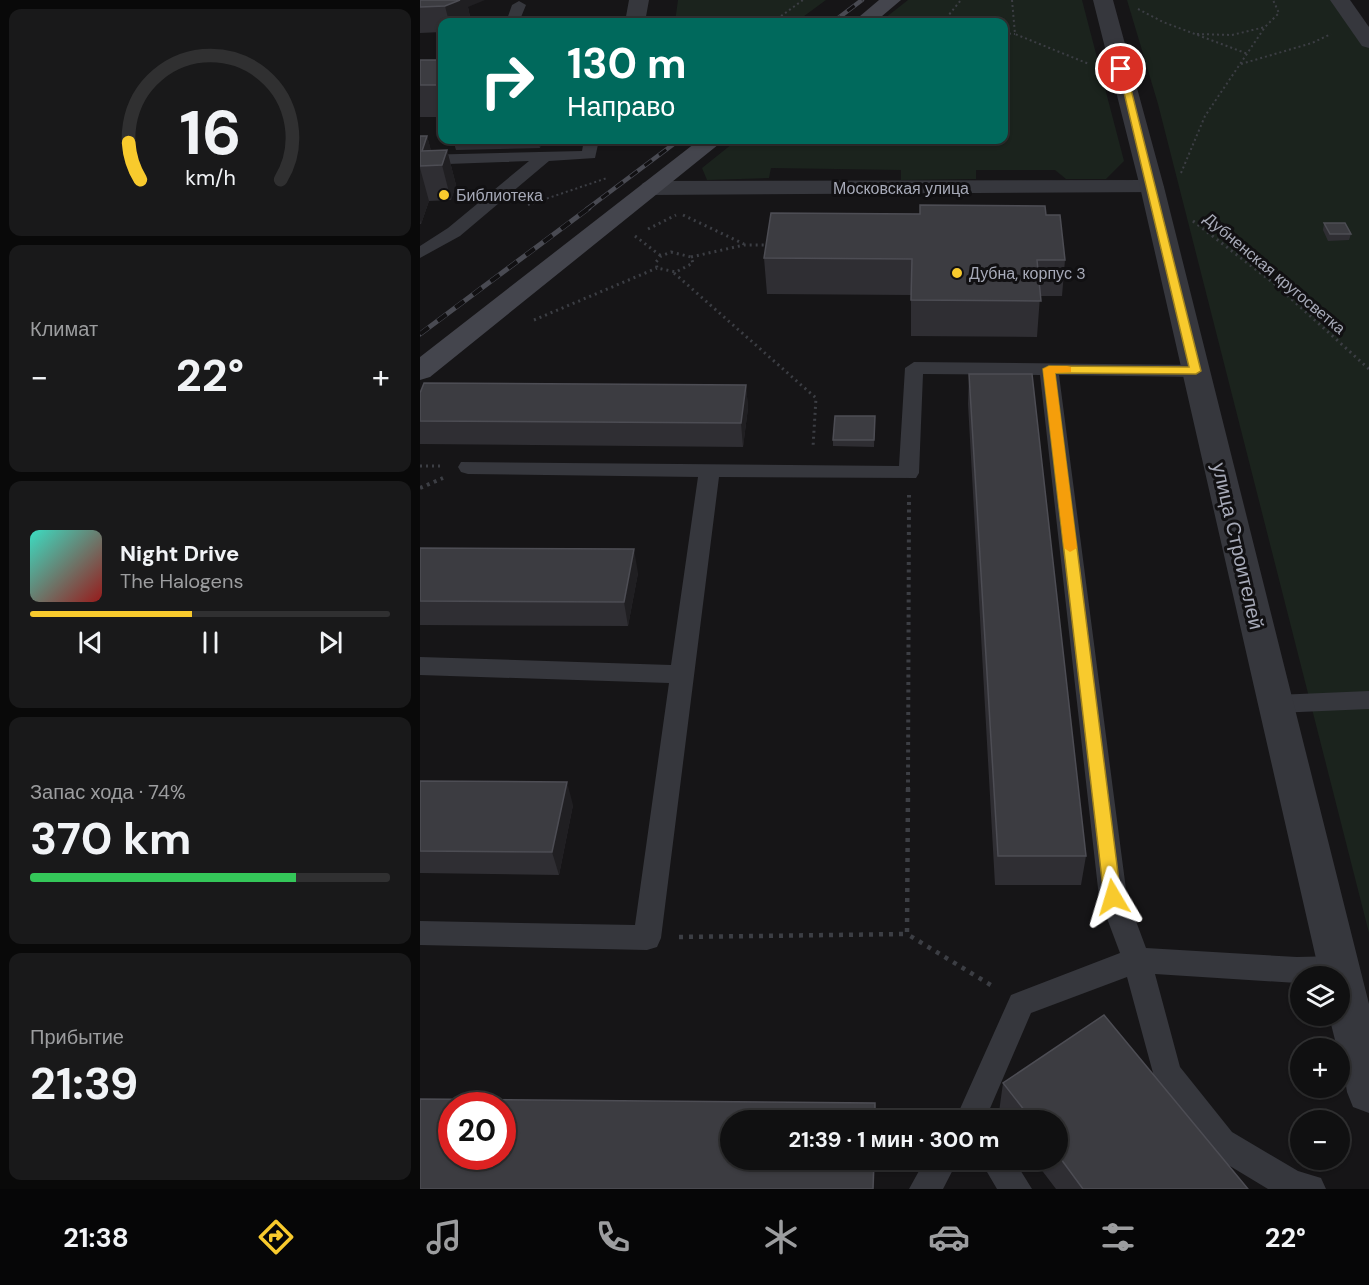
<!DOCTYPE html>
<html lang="ru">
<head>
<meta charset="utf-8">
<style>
	body { margin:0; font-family:"DM Sans",sans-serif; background:#19191a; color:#f1f3f6; height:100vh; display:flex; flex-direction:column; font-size:22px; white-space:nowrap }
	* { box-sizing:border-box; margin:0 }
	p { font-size:20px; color:#9c9d9f }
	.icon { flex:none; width:33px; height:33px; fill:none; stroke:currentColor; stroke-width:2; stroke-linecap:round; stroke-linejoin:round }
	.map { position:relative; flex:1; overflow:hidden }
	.details { display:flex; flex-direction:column; gap:9px; padding:9px; background:#090909; width:420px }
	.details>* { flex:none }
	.guide { position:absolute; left:18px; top:18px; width:570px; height:126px; border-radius:12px; box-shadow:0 2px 4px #0004,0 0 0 2px #303031; background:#00695c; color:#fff; overflow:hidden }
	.controls { position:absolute; left:870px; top:966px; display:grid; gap:12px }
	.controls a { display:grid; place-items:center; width:60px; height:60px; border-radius:50%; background:#101011; box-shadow:0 2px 4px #0004,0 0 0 2px #303031; font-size:30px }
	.speed { position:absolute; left:18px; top:1092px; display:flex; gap:12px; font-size:30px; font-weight:700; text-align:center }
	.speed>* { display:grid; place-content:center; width:78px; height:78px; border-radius:50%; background:#101011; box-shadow:0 2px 4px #0004,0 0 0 2px #303031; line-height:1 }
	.speed .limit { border:9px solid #d22; background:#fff; color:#111 }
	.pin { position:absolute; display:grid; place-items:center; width:51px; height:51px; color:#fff; margin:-26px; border:3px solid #fff; border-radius:50%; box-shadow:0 2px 6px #0007 }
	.me { position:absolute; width:66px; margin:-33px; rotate:353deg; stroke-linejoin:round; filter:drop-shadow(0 0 4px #0008) }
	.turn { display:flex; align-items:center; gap:21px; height:126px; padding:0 30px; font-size:27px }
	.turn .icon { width:78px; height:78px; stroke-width:2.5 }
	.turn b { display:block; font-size:42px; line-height:51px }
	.big { font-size:45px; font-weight:700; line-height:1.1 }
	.details .card { flex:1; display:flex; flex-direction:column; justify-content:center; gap:9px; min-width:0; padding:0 21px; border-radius:12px; background:#19191a }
	.details .dial { align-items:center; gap:0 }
	.dial svg { height:156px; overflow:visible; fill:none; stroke:#303031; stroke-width:7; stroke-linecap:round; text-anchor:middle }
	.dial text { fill:#f1f3f6; stroke:none }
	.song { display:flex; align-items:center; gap:18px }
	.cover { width:72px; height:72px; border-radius:9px; background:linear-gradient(135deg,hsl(170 70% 55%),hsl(0 70% 35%)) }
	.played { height:6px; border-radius:3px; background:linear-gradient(90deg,#f8ca2d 45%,#303031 45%) }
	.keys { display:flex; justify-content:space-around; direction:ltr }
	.heat { display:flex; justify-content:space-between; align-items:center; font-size:33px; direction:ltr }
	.charge { height:9px; border-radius:4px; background:linear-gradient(90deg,#34c759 74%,#303031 0) }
	.trip { position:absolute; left:300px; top:1110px; width:348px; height:60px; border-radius:30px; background:#101011; box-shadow:0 2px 4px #0004,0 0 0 2px #303031; font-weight:700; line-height:60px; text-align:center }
	.tabs { display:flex; height:96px; justify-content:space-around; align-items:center; background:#060607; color:#9c9d9f }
	.tabs .icon { width:42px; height:42px }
	.tabs .current { color:#f8ca2d }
	.tabs b { font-size:27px; color:#f1f3f6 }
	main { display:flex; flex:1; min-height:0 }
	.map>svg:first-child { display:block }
	.green { fill:#1b231d }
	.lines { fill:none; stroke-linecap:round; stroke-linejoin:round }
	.path-far3 { stroke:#3c3e44; stroke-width:2; stroke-dasharray:2 3; stroke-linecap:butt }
	.path-far2 { stroke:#3c3e44; stroke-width:3; stroke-dasharray:2 4; stroke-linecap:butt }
	.path-far1 { stroke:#3c3e44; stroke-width:4; stroke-dasharray:3 4.5; stroke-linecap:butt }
	.path { stroke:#3c3e44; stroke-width:4.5; stroke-dasharray:4 6; stroke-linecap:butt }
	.service { fill:#36373d; fill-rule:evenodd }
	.pedestrian { fill:#36373d; fill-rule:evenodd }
	.minor { fill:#36373d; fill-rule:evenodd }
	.tertiary { fill:#36373d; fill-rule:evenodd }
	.secondary { fill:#44454d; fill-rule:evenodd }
	.rail-far1-casing { stroke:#494a52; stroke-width:4.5 }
	.rail-casing { stroke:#494a52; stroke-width:5 }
	.rail-far1 { stroke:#111012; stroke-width:3; stroke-dasharray:9; stroke-linecap:butt }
	.rail { stroke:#111012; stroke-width:4; stroke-dasharray:11; stroke-linecap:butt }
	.wall { fill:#2f2e33 }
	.shaded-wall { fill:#201f22 }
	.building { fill:#3c3c41; stroke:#4d4d54; stroke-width:1.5; fill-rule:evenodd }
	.route { fill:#f8ca2d; stroke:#a1831d; stroke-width:1.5 }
	.slow { fill:#f59e0b }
	.poi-dot { fill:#f8ca2d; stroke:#111012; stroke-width:2 }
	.labels { text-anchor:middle; stroke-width:6; stroke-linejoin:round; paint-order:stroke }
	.far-street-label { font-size:16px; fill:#a7aab8; stroke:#111012 }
	.far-poi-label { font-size:16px; fill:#a7aab8; stroke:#111012; text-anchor:start }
	.street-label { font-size:20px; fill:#a7aab8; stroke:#111012 }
</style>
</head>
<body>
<main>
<section class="details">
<div class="card dial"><svg viewBox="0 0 100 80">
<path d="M14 69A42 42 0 1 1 86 69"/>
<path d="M14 69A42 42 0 0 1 8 50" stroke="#f8ca2d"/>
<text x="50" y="56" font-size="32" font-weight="700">16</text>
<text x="50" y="72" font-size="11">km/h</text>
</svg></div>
<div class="card"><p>Климат</p>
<div class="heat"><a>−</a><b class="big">22°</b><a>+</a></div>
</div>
<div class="card">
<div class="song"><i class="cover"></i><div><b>Night Drive</b><p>The Halogens</p></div></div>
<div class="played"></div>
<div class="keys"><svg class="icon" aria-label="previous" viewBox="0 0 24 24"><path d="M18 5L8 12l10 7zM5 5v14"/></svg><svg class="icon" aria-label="pause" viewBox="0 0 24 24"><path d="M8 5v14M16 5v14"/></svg><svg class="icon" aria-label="next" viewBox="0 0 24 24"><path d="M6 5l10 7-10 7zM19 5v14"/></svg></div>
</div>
<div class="card"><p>Запас хода · 74%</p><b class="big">370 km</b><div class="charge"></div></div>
<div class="card"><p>Прибытие</p><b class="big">21:39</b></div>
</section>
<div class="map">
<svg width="949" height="1189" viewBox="0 0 949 1189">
	<rect width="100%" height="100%" fill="#161517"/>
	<path class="green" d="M258 0H406L376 22H255Z
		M488 0H662L704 161 686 179H646L635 170H556V179L481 180V170L351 168 349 178 287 180 282 168 317 140H584V22H460Z
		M707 0H916L949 48V933L738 104Z"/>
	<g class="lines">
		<path class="path-far3" d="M592 0 595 34 669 64
			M718 9 743 22 828 54
			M353 22 383 0
			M523 22 541 0
			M584 33 595 34
			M777 34 812 35 845 27 859 13 853 0
			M821 64 892 43 911 34
			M761 173 785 116 845 27
			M108 205 187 178"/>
		<path class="path-far2" d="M263 215 324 244
			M773 221 856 285 949 369
			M228 229 256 215
			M215 236 241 256
			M251 252 271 257 273 263 256 272 237 268 236 262 241 256Z
			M271 257 324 245H351
			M254 273 396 398 393 447
			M114 320 237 268
			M0 466H23"/>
		<path class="path-far1" d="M0 488 23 478
			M488 790 489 495"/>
		<path class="path" d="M488 788 487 934 574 987
			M259 937 487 934"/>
		<path class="service" d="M99 1 106 5 99 22H86L92 5Z
			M164 140H179L175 158 129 161 40 236 0 258V246L28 228 109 161 0 165V155L162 151Z
			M494 362 776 365 786 371 776 377 639 375 707 897 726 948 877 957 918 956 928 960 932 969 928 978 920 981V976H880V983H877L735 974 760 1067 812 1132 878 1171 901 1178 906 1189H848L790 1154 736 1084 707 977 611 1013 565 1120H535L591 995 700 953 679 897 620 375 503 374 499 473 496 478 299 477 241 938 237 947 227 950 0 945V921L215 925 249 683 0 675V657L251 665 278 477 48 474 41 472 38 467 41 462 479 466 485 368Z
			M949 691V709L856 713 847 711 844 704 847 697 856 695Z
			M505 1160H538L523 1189H489Z
			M560 1160H594L612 1189H577Z"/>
		<path class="pedestrian" d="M910 0H930L949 27V48L942 46Z"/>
		<path class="minor" d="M209 0H229L225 22H205Z
			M732 180 740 182 744 187 740 192 231 195 223 193 219 188 223 183 231 181Z"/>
		<path class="tertiary" d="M673 0H693L744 187 949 1004V1113L933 1107 927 1092 920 1048H917L909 1016H920V976H900L720 187Z"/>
		<path class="secondary" d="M459 0H481L455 22H433Z
			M279 140H304L10 377 0 380V357Z"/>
		<defs>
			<path id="rail-far1" d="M413 22 442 0
				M167 209 259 140"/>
			<path id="rail" d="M0 334 169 208"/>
		</defs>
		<use href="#rail-far1" class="rail-far1-casing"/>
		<use href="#rail" class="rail-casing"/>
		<use href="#rail-far1" class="rail-far1"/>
		<use href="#rail" class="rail"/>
	</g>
	<path class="wall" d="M0 0 48 7 51 22H22V32L0 33Z
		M0 60H22V117H0Z
		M0 136H7L11 151 27 150 36 185 31 200 9 201 1 224H0Z
		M33 140H122L120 148 36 150Z
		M626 215 645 260 642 296H620L617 337 491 336V295L347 294 344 258Z
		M904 223 931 234 929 240 908 241 903 230Z
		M549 374 666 856 661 885H575L548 404Z
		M326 385 328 408 323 447 0 444V393Z
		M455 416 454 447 413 446V440Z
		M0 548 218 573 208 626 0 625Z
		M0 781 153 805 139 875 0 873Z
		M583 1083 828 1189H636L614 1160H638V1120H585L579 1112Z"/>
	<path class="shaded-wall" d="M29 0H65L48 7 51 22H29L25 6Z
		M7 136 15 165 2 151Z
		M118 140H122L120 148Z
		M27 150 36 185 31 200 22 165Z
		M0 168 9 201 1 224 0 220Z
		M326 385 328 408 323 447 321 423Z
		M214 549 218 573 208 626 204 602Z
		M147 782 153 805 139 875 132 852Z
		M454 1160H455L454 1189H453Z"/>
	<path class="building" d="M0 0H40L25 6 0 7Z
		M0 60H22V85H0Z
		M0 136H7L2 151 27 150 22 165 0 166Z
		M500 205 625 206 626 215H640L645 260H617L621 301 491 300 492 259 344 258 351 213 500 214Z
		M904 223H925L931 234H910Z
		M549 374H612L666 856H578Z
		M4 383 326 385 321 423 0 421V393Z
		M415 416H455L454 440H413Z
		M0 548 214 549 204 602 0 601Z
		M0 781 147 782 132 852 0 851Z
		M684 1015 828 1189H663L638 1155V1120H612L583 1083Z
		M0 1099 455 1103V1120H310V1160H454L453 1189H0ZM32 1106H82V1156H32Z"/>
	<path class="route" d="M698 67 706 69 781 371 776 374 635 373 701 897 698 903H687L684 897 623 369 629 366 769 367Z"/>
	<path class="slow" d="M647 366 651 367V372L635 373 657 548 650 552 644 548 623 369 629 366Z"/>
	<g class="poi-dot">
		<circle cx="24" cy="195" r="6"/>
		<circle cx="537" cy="273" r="6"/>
	</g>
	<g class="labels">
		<g class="far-street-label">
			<text x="481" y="194">Московская улица</text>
			<text transform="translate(855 273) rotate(40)" y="6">Дубненская кругосветка</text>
		</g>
		<g class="far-poi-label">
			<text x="36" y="201">Библиотека</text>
			<text x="549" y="279">Дубна, корпус 3</text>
		</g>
		<g class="street-label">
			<text transform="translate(818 546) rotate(77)" y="7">улица Строителей</text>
		</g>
	</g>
</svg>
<div class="controls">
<a><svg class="icon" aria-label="layers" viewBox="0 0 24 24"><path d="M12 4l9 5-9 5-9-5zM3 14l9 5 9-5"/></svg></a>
<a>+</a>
<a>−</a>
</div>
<div class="speed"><div class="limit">20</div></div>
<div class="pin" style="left:701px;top:69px;background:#d93025"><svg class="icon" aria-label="arrive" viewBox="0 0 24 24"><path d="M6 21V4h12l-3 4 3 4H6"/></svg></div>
<svg class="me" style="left:693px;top:897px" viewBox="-20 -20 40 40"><path d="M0-17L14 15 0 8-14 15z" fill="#f8ca2d" stroke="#fff" stroke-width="4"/></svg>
<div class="trip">21:39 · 1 мин · 300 m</div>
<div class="guide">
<div class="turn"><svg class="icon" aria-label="right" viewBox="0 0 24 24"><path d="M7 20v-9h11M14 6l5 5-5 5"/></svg><div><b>130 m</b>Направо</div></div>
</div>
</div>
</main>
<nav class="tabs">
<b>21:38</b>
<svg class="icon current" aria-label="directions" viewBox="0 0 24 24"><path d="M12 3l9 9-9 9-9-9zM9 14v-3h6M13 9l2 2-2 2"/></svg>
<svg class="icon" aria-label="music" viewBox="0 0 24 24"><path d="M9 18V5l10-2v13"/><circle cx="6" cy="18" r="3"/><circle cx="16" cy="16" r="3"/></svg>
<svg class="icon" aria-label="phone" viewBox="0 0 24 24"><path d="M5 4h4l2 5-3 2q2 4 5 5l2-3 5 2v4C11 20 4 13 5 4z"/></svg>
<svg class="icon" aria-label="climate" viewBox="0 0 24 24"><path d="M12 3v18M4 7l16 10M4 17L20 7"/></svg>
<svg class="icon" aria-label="car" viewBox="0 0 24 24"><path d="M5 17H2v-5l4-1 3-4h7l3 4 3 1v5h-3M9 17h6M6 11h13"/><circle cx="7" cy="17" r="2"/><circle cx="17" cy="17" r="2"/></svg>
<svg class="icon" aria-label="filters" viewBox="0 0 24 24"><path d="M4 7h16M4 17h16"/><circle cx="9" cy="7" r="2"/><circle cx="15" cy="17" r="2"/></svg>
<b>22°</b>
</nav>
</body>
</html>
